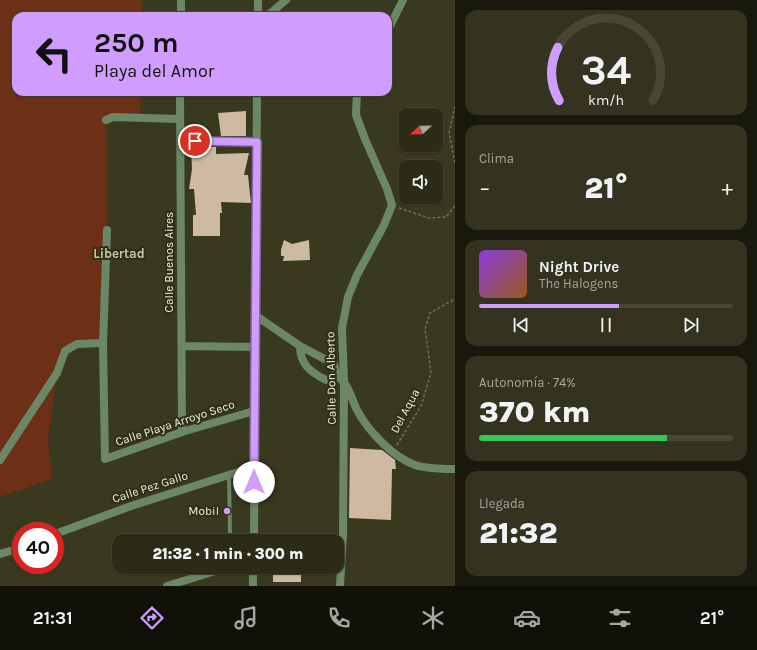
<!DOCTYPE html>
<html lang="es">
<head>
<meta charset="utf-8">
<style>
	body { margin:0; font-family:Karla,sans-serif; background:#333320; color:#f1f3f6; height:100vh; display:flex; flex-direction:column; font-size:15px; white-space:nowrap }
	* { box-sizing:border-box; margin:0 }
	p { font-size:13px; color:#a6a7a1 }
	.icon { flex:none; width:22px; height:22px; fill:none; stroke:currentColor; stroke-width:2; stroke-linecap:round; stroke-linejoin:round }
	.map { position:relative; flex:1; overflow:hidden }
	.side { display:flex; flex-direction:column; gap:10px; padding:10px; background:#18180d; width:302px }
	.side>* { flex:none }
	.hud { position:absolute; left:12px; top:12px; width:380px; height:84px; border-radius:12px; box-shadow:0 1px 3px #0004,0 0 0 1px #474736; background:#d09dff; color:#111; overflow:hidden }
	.needle { width:26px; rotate:248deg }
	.controls { position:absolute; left:399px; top:108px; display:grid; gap:8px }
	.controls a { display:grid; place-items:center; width:44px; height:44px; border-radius:8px; background:#2b2b17; box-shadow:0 1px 3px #0004,0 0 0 1px #474736; font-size:20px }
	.speed { position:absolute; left:12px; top:522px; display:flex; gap:8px; font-size:20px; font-weight:700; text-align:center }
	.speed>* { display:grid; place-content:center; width:52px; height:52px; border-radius:50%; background:#2b2b17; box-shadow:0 1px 3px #0004,0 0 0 1px #474736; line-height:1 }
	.speed .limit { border:6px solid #d22; background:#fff; color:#111 }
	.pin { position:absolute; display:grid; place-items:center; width:34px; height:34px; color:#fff; margin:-17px; border:2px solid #fff; border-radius:50%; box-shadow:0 1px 4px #0007 }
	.me { position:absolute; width:44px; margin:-22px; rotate:0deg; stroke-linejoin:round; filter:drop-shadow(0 0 3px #0008) }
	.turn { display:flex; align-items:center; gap:14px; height:84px; padding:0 16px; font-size:18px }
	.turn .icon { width:52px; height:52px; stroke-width:2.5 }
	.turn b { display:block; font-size:28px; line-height:34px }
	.big { font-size:30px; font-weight:800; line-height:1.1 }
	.side .tile { flex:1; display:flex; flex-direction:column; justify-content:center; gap:6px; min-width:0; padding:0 14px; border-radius:12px; background:#333320 }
	.side .dial { align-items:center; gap:0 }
	.dial svg { height:104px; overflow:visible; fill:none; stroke:#474736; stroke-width:7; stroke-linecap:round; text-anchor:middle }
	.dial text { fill:#f1f3f6; stroke:none }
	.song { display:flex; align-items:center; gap:12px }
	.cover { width:48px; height:48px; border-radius:6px; background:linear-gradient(135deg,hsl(270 70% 55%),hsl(30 70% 35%)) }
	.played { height:4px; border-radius:2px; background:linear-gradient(90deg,#d09dff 55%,#474736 55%) }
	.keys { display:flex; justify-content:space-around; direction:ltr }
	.heat { display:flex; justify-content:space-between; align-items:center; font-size:22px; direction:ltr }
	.charge { height:6px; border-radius:3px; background:linear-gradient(90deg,#34c759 74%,#474736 0) }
	.trip { position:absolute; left:112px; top:534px; width:232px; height:40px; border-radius:12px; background:#2b2b17; box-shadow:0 1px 3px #0004,0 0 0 1px #474736; font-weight:800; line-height:40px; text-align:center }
	.tab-bar { display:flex; height:64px; justify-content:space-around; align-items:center; background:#111109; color:#a6a7a1 }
	.tab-bar .icon { width:28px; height:28px }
	.tab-bar .current { color:#d09dff }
	.tab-bar b { font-size:18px; color:#f1f3f6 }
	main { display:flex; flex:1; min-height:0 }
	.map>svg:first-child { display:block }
	.green { fill:#6b3015 }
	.building { fill:#cdbaa1 }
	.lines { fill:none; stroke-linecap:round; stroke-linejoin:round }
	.path { stroke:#707059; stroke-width:1.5; stroke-dasharray:3 2; stroke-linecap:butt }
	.service { stroke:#6b8766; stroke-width:4 }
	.minor { stroke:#6b8766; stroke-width:8 }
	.tertiary { stroke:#6b8766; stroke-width:8 }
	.route-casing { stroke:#8766a6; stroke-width:10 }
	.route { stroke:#d09dff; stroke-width:7 }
	.poi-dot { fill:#d09dff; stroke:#2f2f15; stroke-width:1.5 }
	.labels { text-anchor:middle; stroke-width:4; stroke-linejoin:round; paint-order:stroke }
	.street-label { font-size:12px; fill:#efefe0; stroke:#2f2f15 }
	.poi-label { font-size:12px; fill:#efefe0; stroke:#2f2f15; text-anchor:end }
	.neighbourhood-label { font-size:13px; font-weight:bold; fill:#c9caac; stroke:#2f2f15 }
</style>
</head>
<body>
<main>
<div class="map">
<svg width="455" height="586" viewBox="0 0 455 586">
	<rect width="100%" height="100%" fill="#39391f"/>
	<path class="green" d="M0 0H142V16H16V92H141L140 118 106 120 107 230 103 343 73 345 57 373 48 439 52 479 0 497Z"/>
	<path class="building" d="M246 111V136H221L218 113Z
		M191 147H216V154L249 153 244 175H248L251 203 221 202 222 213H220V236H193V215H196L194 189H189L192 169Z
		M284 240 292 244 309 240 310 260 283 261 284 256H281V250Z
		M350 448 382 450 395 460 396 469H392L391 520 349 518Z
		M273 567H301V582H273Z"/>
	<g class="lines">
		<path class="path" d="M455 106 449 133 455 163
			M399 208 429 218 446 217 455 206
			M397 445 421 406 431 373 425 329 430 313 455 299"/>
		<path class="service" d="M229 475 230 536 237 541"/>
		<path class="minor" d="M181 16V0
			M267 16 286 0
			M388 30 403 0
			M180 92 182 432
			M106 120 113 117 179 119
			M180 141 257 142
			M107 230 103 343 105 459 182 432 254 411
			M255 315 300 346 334 364 337 376
			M182 346 254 347
			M300 346C300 364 310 372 326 380L337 376
			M337 376C349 384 351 398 357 410 368 431 393 457 415 465 427 469 442 469 455 469
			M0 460 57 373 65 351 77 344 103 343
			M55 534 131 506 254 467
			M0 554 21 548
			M167 586 228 567
			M340 586 343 534 344 381 342 328 348 297 357 275 384 225 392 205 387 189 365 139 356 115 357 92"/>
		<path class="tertiary" d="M258 16V0
			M254 541 257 92
			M253 586V567"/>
	</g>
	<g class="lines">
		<defs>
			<path id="route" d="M195 141 257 142 254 482"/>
		</defs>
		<use href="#route" class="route-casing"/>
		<use href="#route" class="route"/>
	</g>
	<circle class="poi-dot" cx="227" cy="511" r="4"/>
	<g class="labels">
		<g class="street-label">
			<text transform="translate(169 262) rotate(-90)" y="4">Calle Buenos Aires</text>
			<text transform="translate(331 378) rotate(-91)" y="4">Calle Don Alberto</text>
			<text transform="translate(405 411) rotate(-62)" y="4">Del Aqua</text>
			<text transform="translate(175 423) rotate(-18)" y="4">Calle Playa Arroyo Seco</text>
			<text transform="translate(150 487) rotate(-18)" y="4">Calle Pez Gallo</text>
		</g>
		<g class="poi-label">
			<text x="219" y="515">Mobil</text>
		</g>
		<g class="neighbourhood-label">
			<text x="119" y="258">Libertad</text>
		</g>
	</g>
</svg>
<div class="controls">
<a><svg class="needle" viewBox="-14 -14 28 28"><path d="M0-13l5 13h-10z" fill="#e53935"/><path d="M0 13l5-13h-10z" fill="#a6a7a1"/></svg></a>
<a><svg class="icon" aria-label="sound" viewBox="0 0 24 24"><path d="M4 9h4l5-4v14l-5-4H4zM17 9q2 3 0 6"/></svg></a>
</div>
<div class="speed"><div class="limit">40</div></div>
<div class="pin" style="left:195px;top:141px;background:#d93025"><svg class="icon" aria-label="arrive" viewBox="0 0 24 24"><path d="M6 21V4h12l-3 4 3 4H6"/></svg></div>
<svg class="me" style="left:254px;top:482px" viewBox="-20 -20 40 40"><circle r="19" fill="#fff"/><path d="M0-13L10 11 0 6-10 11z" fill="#d09dff"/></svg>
<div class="trip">21:32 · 1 min · 300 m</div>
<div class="hud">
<div class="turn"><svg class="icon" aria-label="left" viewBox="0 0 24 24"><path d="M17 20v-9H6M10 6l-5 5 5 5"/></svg><div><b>250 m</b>Playa del Amor</div></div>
</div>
</div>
<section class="side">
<div class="tile dial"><svg viewBox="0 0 100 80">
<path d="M14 69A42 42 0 1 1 86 69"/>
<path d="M14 69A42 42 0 0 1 13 28" stroke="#d09dff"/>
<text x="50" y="56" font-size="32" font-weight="700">34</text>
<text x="50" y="72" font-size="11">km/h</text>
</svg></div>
<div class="tile"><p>Clima</p>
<div class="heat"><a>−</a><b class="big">21°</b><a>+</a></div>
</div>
<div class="tile">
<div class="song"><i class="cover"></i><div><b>Night Drive</b><p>The Halogens</p></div></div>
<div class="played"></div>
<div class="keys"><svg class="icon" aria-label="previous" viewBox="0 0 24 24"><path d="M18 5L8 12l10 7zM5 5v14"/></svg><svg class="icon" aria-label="pause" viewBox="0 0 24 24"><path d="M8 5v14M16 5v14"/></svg><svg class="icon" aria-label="next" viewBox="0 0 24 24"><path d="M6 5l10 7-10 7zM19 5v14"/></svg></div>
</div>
<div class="tile"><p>Autonomía · 74%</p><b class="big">370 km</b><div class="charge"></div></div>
<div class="tile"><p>Llegada</p><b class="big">21:32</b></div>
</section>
</main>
<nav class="tab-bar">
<b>21:31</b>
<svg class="icon current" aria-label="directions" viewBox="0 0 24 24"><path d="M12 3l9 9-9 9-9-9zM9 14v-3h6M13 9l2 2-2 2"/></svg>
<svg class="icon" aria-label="music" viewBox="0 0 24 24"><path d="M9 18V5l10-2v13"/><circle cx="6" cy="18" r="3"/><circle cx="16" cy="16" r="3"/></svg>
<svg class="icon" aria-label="phone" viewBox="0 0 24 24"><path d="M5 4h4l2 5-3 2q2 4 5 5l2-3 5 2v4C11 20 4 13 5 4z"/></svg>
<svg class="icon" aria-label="climate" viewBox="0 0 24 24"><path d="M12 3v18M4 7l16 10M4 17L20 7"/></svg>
<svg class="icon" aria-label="car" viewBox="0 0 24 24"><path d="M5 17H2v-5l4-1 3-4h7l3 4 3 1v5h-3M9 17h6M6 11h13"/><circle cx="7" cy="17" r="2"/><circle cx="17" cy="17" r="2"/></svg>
<svg class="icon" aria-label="filters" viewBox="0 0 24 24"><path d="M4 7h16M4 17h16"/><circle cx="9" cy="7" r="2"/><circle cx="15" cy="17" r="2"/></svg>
<b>21°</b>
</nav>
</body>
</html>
